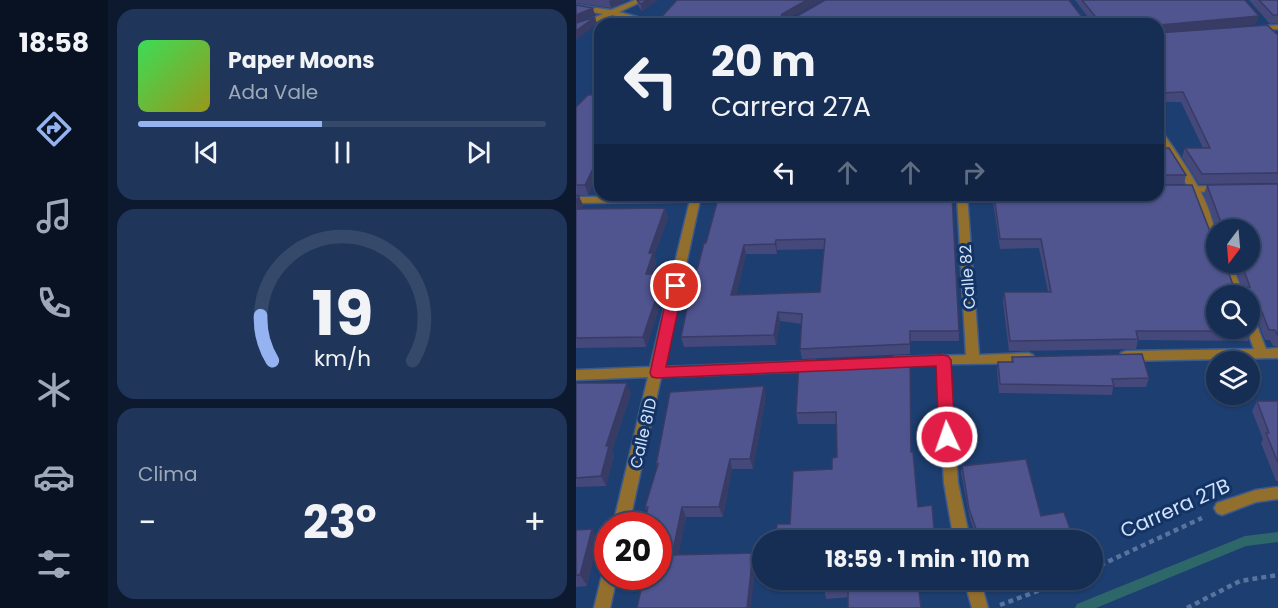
<!DOCTYPE html>
<html lang="es">
<head>
<meta charset="utf-8">
<style>
	body { margin:0; font-family:Poppins,sans-serif; background:#1f365a; color:#f1f3f6; height:100vh; display:flex; flex-direction:column; font-size:22px; white-space:nowrap }
	* { box-sizing:border-box; margin:0 }
	p { font-size:20px; color:#9ea8b8 }
	.icon { flex:none; width:33px; height:33px; fill:none; stroke:currentColor; stroke-width:2; stroke-linecap:round; stroke-linejoin:round }
	.map { position:relative; flex:1; overflow:hidden }
	.sheet { display:flex; flex-direction:column; gap:9px; padding:9px; background:#0c192e; width:468px }
	.sheet>* { flex:none }
	.banner { position:absolute; left:18px; top:18px; width:570px; height:183px; border-radius:18px; box-shadow:0 2px 4px #0004,0 0 0 2px #354a6b; background:#162e54; color:#f1f3f6; overflow:hidden }
	.needle { width:39px; rotate:196deg }
	.fabs { position:absolute; left:630px; top:219px; display:grid; gap:12px }
	.fabs a { display:grid; place-items:center; width:54px; height:54px; border-radius:50%; background:#162e54; box-shadow:0 2px 4px #0004,0 0 0 2px #354a6b; font-size:30px }
	.speed { position:absolute; left:18px; top:512px; display:flex; gap:12px; font-size:30px; font-weight:700; text-align:center }
	.speed>* { display:grid; place-content:center; width:78px; height:78px; border-radius:50%; background:#162e54; box-shadow:0 2px 4px #0004,0 0 0 2px #354a6b; line-height:1 }
	.speed .limit { border:9px solid #d22; background:#fff; color:#111 }
	.pin { position:absolute; display:grid; place-items:center; width:51px; height:51px; color:#fff; margin:-26px; border:3px solid #fff; border-radius:50%; box-shadow:0 2px 6px #0007 }
	.me { position:absolute; width:66px; margin:-33px; rotate:357deg; stroke-linejoin:round; filter:drop-shadow(0 0 4px #0008) }
	.turn { display:flex; align-items:center; gap:21px; height:126px; padding:0 18px; font-size:27px }
	.turn .icon { width:78px; height:78px; stroke-width:2.5 }
	.turn b { display:block; font-size:42px; line-height:51px }
	.lanes { display:flex; align-items:center; height:57px; padding:0 18px; background:#0003; justify-content:center; gap:30px; direction:ltr }
	.lanes .off { opacity:.35 }
	.big { font-size:45px; font-weight:700; line-height:1.1 }
	.sheet .tile { flex:1; display:flex; flex-direction:column; justify-content:center; gap:9px; min-width:0; padding:0 21px; border-radius:18px; background:#1f365a }
	.sheet .dial { align-items:center; gap:0 }
	.dial svg { height:156px; overflow:visible; fill:none; stroke:#354a6b; stroke-width:7; stroke-linecap:round; text-anchor:middle }
	.dial text { fill:#f1f3f6; stroke:none }
	.song { display:flex; align-items:center; gap:18px }
	.cover { width:72px; height:72px; border-radius:9px; background:linear-gradient(135deg,hsl(130 70% 55%),hsl(60 70% 35%)) }
	.played { height:6px; border-radius:3px; background:linear-gradient(90deg,#95b2f1 45%,#354a6b 45%) }
	.keys { display:flex; justify-content:space-around; direction:ltr }
	.heat { display:flex; justify-content:space-between; align-items:center; font-size:33px; direction:ltr }
	.trip { position:absolute; left:176px; top:530px; width:351px; height:60px; border-radius:30px; background:#162e54; box-shadow:0 2px 4px #0004,0 0 0 2px #354a6b; font-weight:700; line-height:60px; text-align:center }
	main { display:flex; flex:1; min-height:0 }
	.dock { display:flex; flex-direction:column; width:108px; justify-content:space-around; align-items:center; background:#091222; color:#9ea8b8 }
	.dock .icon { width:42px; height:42px }
	.dock .active { color:#95b2f1 }
	.dock b { font-size:27px; color:#f1f3f6 }
	.map>svg:first-child { display:block }
	.lines { fill:none; stroke-linecap:round; stroke-linejoin:round }
	.stream { fill:#2e6769; fill-rule:evenodd }
	.service-casing { stroke:#3d5b89; stroke-width:3 }
	.minor-casing { stroke:#3d5b89; stroke-width:3 }
	.tertiary-casing { stroke:#3d5b89; stroke-width:3 }
	.path { stroke:#58749e; stroke-width:4.5; stroke-dasharray:5 4; stroke-linecap:butt }
	.service { fill:#936f2e; fill-rule:evenodd }
	.minor { fill:#936f2e; fill-rule:evenodd }
	.tertiary { fill:#936f2e; fill-rule:evenodd }
	.wall { fill:#45487b; fill-rule:evenodd }
	.shaded-wall { fill:#383b64 }
	.building { fill:#50548f; stroke:#383b64; stroke-width:1.5; fill-rule:evenodd }
	.route { fill:#e11d48; stroke:#92132f; stroke-width:1.5 }
	.labels { text-anchor:middle; stroke-width:6; stroke-linejoin:round; paint-order:stroke }
	.street-label { font-size:16px; fill:#d1e1fa; stroke:#133364 }
	.near-street-label { font-size:20px; fill:#d1e1fa; stroke:#133364 }
</style>
</head>
<body>
<main>
<nav class="dock">
<b>18:58</b>
<svg class="icon active" aria-label="directions" viewBox="0 0 24 24"><path d="M12 3l9 9-9 9-9-9zM9 14v-3h6M13 9l2 2-2 2"/></svg>
<svg class="icon" aria-label="music" viewBox="0 0 24 24"><path d="M9 18V5l10-2v13"/><circle cx="6" cy="18" r="3"/><circle cx="16" cy="16" r="3"/></svg>
<svg class="icon" aria-label="phone" viewBox="0 0 24 24"><path d="M5 4h4l2 5-3 2q2 4 5 5l2-3 5 2v4C11 20 4 13 5 4z"/></svg>
<svg class="icon" aria-label="climate" viewBox="0 0 24 24"><path d="M12 3v18M4 7l16 10M4 17L20 7"/></svg>
<svg class="icon" aria-label="car" viewBox="0 0 24 24"><path d="M5 17H2v-5l4-1 3-4h7l3 4 3 1v5h-3M9 17h6M6 11h13"/><circle cx="7" cy="17" r="2"/><circle cx="17" cy="17" r="2"/></svg>
<svg class="icon" aria-label="filters" viewBox="0 0 24 24"><path d="M4 7h16M4 17h16"/><circle cx="9" cy="7" r="2"/><circle cx="15" cy="17" r="2"/></svg>
</nav>
<section class="sheet">
<div class="tile">
<div class="song"><i class="cover"></i><div><b>Paper Moons</b><p>Ada Vale</p></div></div>
<div class="played"></div>
<div class="keys"><svg class="icon" aria-label="previous" viewBox="0 0 24 24"><path d="M18 5L8 12l10 7zM5 5v14"/></svg><svg class="icon" aria-label="pause" viewBox="0 0 24 24"><path d="M8 5v14M16 5v14"/></svg><svg class="icon" aria-label="next" viewBox="0 0 24 24"><path d="M6 5l10 7-10 7zM19 5v14"/></svg></div>
</div>
<div class="tile dial"><svg viewBox="0 0 100 80">
<path d="M14 69A42 42 0 1 1 86 69"/>
<path d="M14 69A42 42 0 0 1 8 46" stroke="#95b2f1"/>
<text x="50" y="56" font-size="32" font-weight="700">19</text>
<text x="50" y="72" font-size="11">km/h</text>
</svg></div>
<div class="tile"><p>Clima</p>
<div class="heat"><a>−</a><b class="big">23°</b><a>+</a></div>
</div>
</section>
<div class="map">
<svg width="702" height="608" viewBox="0 0 702 608">
	<rect width="100%" height="100%" fill="#1d3e70"/>
	<g class="lines">
		<path class="stream" d="M702 532V542L670 546 520 608H499L501 604 669 536Z"/>
		<defs>
			<path id="service" d="M367 355 372 357 373 360 382 483 394 540H378L368 483 361 360 362 357Z
				M702 487V499L680 502 646 515 641 513 638 508 641 503 680 490Z
				M388 579H404L412 608H396Z"/>
			<path id="minor" d="M59 0H69L43 12 87 24H73L36 15 0 30V25L27 14 0 9V5L35 10Z
				M702 25V29L679 31 675 29 679 27Z
				M582 129 585 130C608 164 640 204 640 246L634 243 614 190 582 139Z
				M381 195H391L403 355 452 353 457 355 458 358 457 361 452 363 314 365 313 362 314 359 319 357 390 355Z
				M119 197 124 200 88 367 239 361 244 363 245 366 244 369 239 371 85 377 53 525H37L72 377 0 380V370L74 367 114 200Z
				M644 262H655L668 296H656Z
				M674 319 680 323 690 349 702 348V358L550 361 545 359 544 356 545 353 550 351 678 349 670 328H674Z
				M32 569V576H41L34 608H18L27 571Z"/>
			<path id="tertiary" d="M644 186 648 187V191L582 193V187Z
				M158 196 163 199 162 201 0 203V197Z"/>
		</defs>
		<use href="#service" class="service-casing"/>
		<use href="#minor" class="minor-casing"/>
		<use href="#tertiary" class="tertiary-casing"/>
		<path class="path" d="M516 569 626 518
			M424 605 494 579
			M611 608 664 581 702 575"/>
		<use href="#service" class="service"/>
		<use href="#minor" class="minor"/>
		<use href="#tertiary" class="tertiary"/>
	</g>
	<path class="wall" d="M0 0H50L35 8 0 3Z
		M61 0H82L66 11 62 6Z
		M246 0 215 17H512L499 0H669L680 24 613 31 702 35V183L623 184 606 157 609 148H627L605 102H582V24H79Z
		M673 0H702V23L694 24Z
		M24 85V170L12 195H0V107L15 95Z
		M584 148 610 175 608 184 583 185 635 234 658 288H666L658 262H674V230H641L628 194 631 185 702 184V346H697L694 340H689L682 322 675 317 674 321V296H640L676 331 672 341 562 340 560 349 433 351 427 302 428 292H472L463 248 424 249 416 195H582Z
		M0 195 7 205 5 209 89 208 92 218 78 256 80 263 77 274 91 284 70 347 0 348Z
		M376 195 383 331V341H334V354L226 359 224 349 226 324 204 321 200 345 108 347 105 337 122 267 130 243ZM248 249 244 292 160 295 170 254H201V250Z
		M436 357 573 378 570 387H537L536 395 423 393 421 371 422 362H435Z
		M223 362 335 452 214 524 256 469 261 457 260 424H222L220 413Z
		M0 383 55 393 36 451 38 455 30 486 0 487Z
		M190 396 177 469H156L147 517H110L102 555 177 553 180 563 62 590 57 581 82 576 71 511 69 507 81 468 80 465Z
		M681 401H702V481H700L685 443 687 439 676 411Z
		M386 466 465 516 498 540H401L393 515 385 472Z
		M0 530 22 540 11 586 0 587Z
		M364 579V590L250 599 248 589Z
		M412 579H458L418 593Z"/>
	<path class="shaded-wall" d="M35 0H50L35 8 33 1Z
		M71 0H82L66 11 65 4Z
		M231 0H246L207 22 205 17 206 14Z
		M17 8 19 15 0 23V15Z
		M683 16 680 24 582 34 584 25Z
		M19 17 21 24 0 40V31Z
		M24 154V170L12 195 9 185Z
		M3 196 7 205 1 218 0 202Z
		M89 208 92 218 78 256 80 263 73 284 70 274 73 253Z
		M200 240 201 250V254L199 244Z
		M168 245 170 254 158 305 155 295Z
		M88 274 91 284 70 347 67 337Z
		M202 312 204 321 200 345 198 335Z
		M51 383 55 393 36 451 38 455 30 486 25 476 30 446Z
		M188 386 190 396 177 469 174 459Z
		M154 459 156 469 147 517 143 507Z
		M106 507 110 517 100 565 96 555Z
		M16 529 22 540 11 586 4 575Z
		M177 553 180 563 175 608H171Z
		M442 579H458L418 593 419 587Z"/>
	<path class="building" d="M61 0H71L65 4Z
		M101 0H231L206 14 205 17 218 18 249 0H493L506 17 516 18 519 16 506 0H669L683 16 584 25 582 33 691 25 702 35V173L626 174 609 148H634L607 92 582 93V24H79Z
		M683 0H702V15H697Z
		M0 5 17 8 0 15Z
		M19 17 0 31V23Z
		M24 85V154L9 185H0V107L12 95H15Z
		M582 144 584 148H593L610 175H584L582 177 583 185H616L635 234 640 237V262H649L658 288 674 287 665 262H674V230H644V220L631 185 702 184V336L699 330H693L686 312 679 307 676 308V316L674 318V296H640V328H674V323L676 331H560L562 339 434 341 428 292H475L465 239H424L418 195H582Z
		M0 195 3 196 0 202Z
		M143 195H376L383 331H334V344L224 349 226 314 202 312 198 335 105 337 118 274 122 267 128 243H130ZM249 239 244 292 155 295 168 245 199 244 200 240Z
		M89 208 73 253H77L70 274H88L67 337 0 338V209Z
		M566 354 573 378 536 379 538 386 424 384 422 362H437L436 357Z
		M334 357 335 452H337L342 507 356 505 359 540H200L201 524H214L217 471 256 469V458L261 457 260 412 220 413 223 362Z
		M0 383H51L30 446H33L25 476 0 478Z
		M188 386 174 459H154L143 507H106L96 555 177 553 171 608H61L67 580 57 581 58 576H82V525H68L72 507H69L82 464 80 465 94 392Z
		M681 401H702V463L690 433H693Z
		M450 459 465 516 488 512 498 540H404L393 509 386 466Z
		M16 529 4 575H0V530Z
		M248 579H364L342 581 345 608H272V587L248 589Z
		M415 579H442L419 587Z"/>
	<path class="route" d="M100 282 107 286 90 367 367 355 372 356 375 360 379 437 377 441 371 443 366 441 363 437 360 366 81 378 76 377 74 373 93 286Z"/>
	<g class="labels">
		<g class="street-label">
			<text transform="translate(391 277) rotate(-94)" y="6">Calle 82</text>
			<text transform="translate(67 433) rotate(-77)" y="6">Calle 81D</text>
		</g>
		<g class="near-street-label">
			<text transform="translate(599 508) rotate(-24)" y="7">Carrera 27B</text>
		</g>
	</g>
</svg>
<div class="fabs">
<a><svg class="needle" viewBox="-14 -14 28 28"><path d="M0-13l5 13h-10z" fill="#e53935"/><path d="M0 13l5-13h-10z" fill="#9ea8b8"/></svg></a>
<a><svg class="icon" aria-label="search" viewBox="0 0 24 24"><circle cx="10" cy="10" r="6"/><path d="M15 15l6 6"/></svg></a>
<a><svg class="icon" aria-label="layers" viewBox="0 0 24 24"><path d="M12 4l9 5-9 5-9-5zM3 14l9 5 9-5"/></svg></a>
</div>
<div class="speed"><div class="limit">20</div></div>
<div class="pin" style="left:100px;top:286px;background:#d93025"><svg class="icon" aria-label="arrive" viewBox="0 0 24 24"><path d="M6 21V4h12l-3 4 3 4H6"/></svg></div>
<svg class="me" style="left:371px;top:437px" viewBox="-20 -20 40 40"><circle r="17" fill="#e11d48" stroke="#fff" stroke-width="3"/><path d="M0-11L8 9 0 5-8 9z" fill="#fff"/></svg>
<div class="trip">18:59 · 1 min · 110 m</div>
<div class="banner">
<div class="turn"><svg class="icon" aria-label="left" viewBox="0 0 24 24"><path d="M17 20v-9H6M10 6l-5 5 5 5"/></svg><div><b>20 m</b>Carrera 27A</div></div>
<div class="lanes"><svg class="icon" aria-label="left" viewBox="0 0 24 24"><path d="M17 20v-9H6M10 6l-5 5 5 5"/></svg><svg class="icon off" aria-label="ahead" viewBox="0 0 24 24"><path d="M12 20V5M6 11l6-6 6 6"/></svg><svg class="icon off" aria-label="ahead" viewBox="0 0 24 24"><path d="M12 20V5M6 11l6-6 6 6"/></svg><svg class="icon off" aria-label="right" viewBox="0 0 24 24"><path d="M7 20v-9h11M14 6l5 5-5 5"/></svg></div>
</div>
</div>
</main>
</body>
</html>
